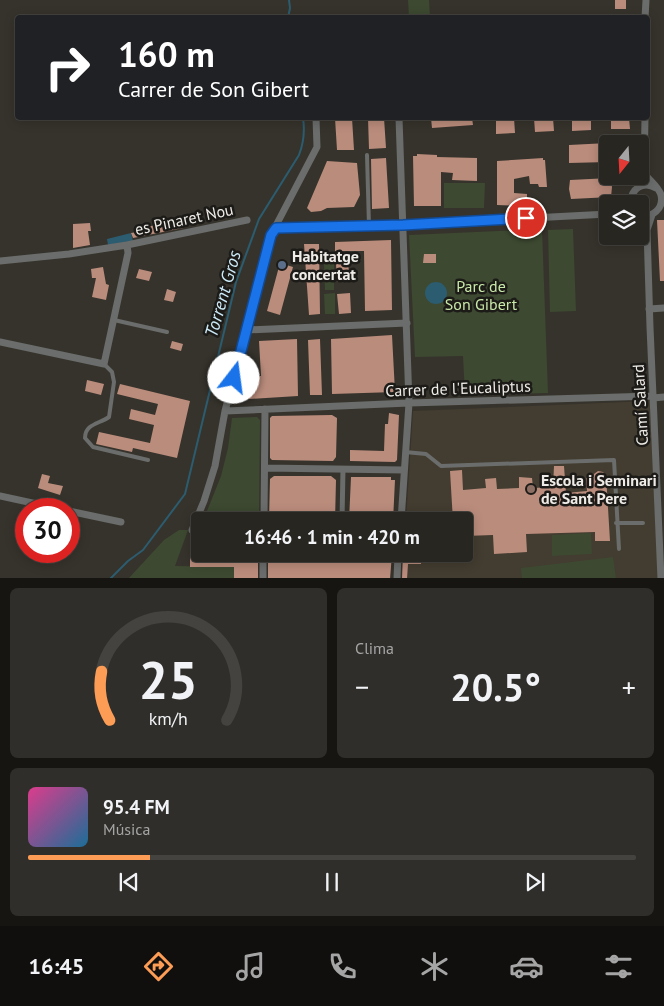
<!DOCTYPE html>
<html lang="es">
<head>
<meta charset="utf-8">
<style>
	body { margin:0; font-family:"PT Sans",sans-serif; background:#302e2a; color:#f1f3f6; height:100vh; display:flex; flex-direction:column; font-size:19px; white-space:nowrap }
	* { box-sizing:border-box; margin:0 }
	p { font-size:16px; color:#a5a5a5 }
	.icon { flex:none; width:28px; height:28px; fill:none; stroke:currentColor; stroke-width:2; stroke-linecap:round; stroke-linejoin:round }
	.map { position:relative; height:578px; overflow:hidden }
	.sheet { display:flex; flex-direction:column; gap:10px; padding:10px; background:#161512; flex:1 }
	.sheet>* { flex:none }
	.banner { position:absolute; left:15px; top:15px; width:635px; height:105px; border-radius:5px; box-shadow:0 2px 12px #0003,0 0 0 1px #44433f; background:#202124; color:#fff; overflow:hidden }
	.needle { width:32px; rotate:198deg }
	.controls { position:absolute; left:599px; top:135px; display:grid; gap:10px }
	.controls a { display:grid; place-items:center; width:50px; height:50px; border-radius:5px; background:#282621; box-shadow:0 2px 12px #0003,0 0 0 1px #44433f; font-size:25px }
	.speed { position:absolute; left:15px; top:498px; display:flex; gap:10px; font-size:25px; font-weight:700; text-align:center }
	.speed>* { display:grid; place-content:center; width:65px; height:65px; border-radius:50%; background:#282621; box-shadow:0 2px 12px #0003,0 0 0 1px #44433f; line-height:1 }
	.speed .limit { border:8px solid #d22; background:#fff; color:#111 }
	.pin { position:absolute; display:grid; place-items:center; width:42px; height:42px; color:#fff; margin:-21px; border:2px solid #fff; border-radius:50%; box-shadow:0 1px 5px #0007 }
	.me { position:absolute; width:55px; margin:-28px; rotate:15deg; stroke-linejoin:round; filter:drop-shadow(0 0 4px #0008) }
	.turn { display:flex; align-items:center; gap:18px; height:105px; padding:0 20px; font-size:22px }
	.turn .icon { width:65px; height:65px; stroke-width:2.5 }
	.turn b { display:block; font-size:35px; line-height:42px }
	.big { font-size:38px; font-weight:700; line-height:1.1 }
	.sheet .card { flex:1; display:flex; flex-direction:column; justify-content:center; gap:8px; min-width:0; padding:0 18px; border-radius:8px; background:#302e2a }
	.sheet .dial { align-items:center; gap:0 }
	.dial svg { height:130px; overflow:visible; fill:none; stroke:#44433f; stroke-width:7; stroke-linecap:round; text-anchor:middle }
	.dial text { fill:#f1f3f6; stroke:none }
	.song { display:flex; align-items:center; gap:15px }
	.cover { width:60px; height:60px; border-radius:8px; background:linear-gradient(135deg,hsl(330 70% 55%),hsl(200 70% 35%)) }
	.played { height:5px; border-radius:2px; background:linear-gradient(90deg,#fd9c55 20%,#44433f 20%) }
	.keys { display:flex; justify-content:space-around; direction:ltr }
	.heat { display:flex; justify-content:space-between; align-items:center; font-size:28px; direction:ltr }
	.sheet .tiles { flex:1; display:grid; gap:10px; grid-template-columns:1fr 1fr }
	.card:last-child { grid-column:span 2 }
	.trip { position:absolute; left:191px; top:512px; width:282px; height:50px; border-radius:5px; background:#282621; box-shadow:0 2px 12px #0003,0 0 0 1px #44433f; font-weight:700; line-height:50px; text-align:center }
	.tab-bar { display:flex; height:80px; justify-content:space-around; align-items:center; background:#100f0d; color:#a5a5a5 }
	.tab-bar .icon { width:35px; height:35px }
	.tab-bar .active { color:#fd9c55 }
	.tab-bar b { font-size:22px; color:#f1f3f6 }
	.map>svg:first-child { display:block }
	.built { fill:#433c30 }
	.green { fill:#3d4931 }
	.water { fill:#2c5c6f }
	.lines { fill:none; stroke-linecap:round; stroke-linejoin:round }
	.stream { stroke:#2c5c6f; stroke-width:2 }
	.building { fill:#ba8c7c }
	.service { stroke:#6a6d6b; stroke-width:4 }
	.pedestrian { stroke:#6a6d6b; stroke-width:5 }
	.minor { stroke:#6a6d6b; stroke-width:7 }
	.route-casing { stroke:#114b97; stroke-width:12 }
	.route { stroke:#1a73e8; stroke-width:9 }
	.service-dot { fill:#5c6f8a; stroke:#1c1b18; stroke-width:2 }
	.education-dot { fill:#8d6e63; stroke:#1c1b18; stroke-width:2 }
	.labels { text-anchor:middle; stroke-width:5; stroke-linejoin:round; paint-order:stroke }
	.street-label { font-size:16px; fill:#efece8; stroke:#1c1b18 }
	.poi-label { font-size:16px; font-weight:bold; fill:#efece8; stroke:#1c1b18; text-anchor:start }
	.park-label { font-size:16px; fill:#c8e8a8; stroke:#1c1b18 }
	.water-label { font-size:18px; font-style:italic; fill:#cceaf7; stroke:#1c1b18 }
</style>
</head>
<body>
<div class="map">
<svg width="664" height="579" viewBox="0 0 664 579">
	<rect width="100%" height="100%" fill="#36332c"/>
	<path class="built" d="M650 401 658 578 402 579 403 554H465V521H406L413 411Z"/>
	<path class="green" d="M408 0H429L430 17H409Z
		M444 183H485L484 208H444Z
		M542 229 548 393 465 395 463 356 415 357 409 235Z
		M573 229 576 311 550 312 548 230Z
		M334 263V290H325L324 264Z
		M335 293V314H325L324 294Z
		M257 417 260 420 259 521H207L205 516 221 476 228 448 232 418Z
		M179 530H188L175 566 234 567V578L128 579 164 540Z
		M591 533 592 554 552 556V535Z
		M613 557 616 578H522L521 568Z"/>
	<path class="water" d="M131 233 133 241 108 245 107 239Z
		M425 293a11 11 0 1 1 22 0a11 11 0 1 1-22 0Z"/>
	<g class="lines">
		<path class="stream" d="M288 18 290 8 289 0
			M110 579 128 561 143 550 185 494 236 282 259 219 299 155C304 142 305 131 303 118"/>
	</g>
	<path class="building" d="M615 0H626V9H615Z
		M335 118H352L354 150H337Z
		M368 118H384L386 148 369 149Z
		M431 118H472L473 125 432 128Z
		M496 118H514L515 133 496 134Z
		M534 118H553L554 131 535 132Z
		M572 118H591V130L572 131Z
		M611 118H629L630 129H611Z
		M608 143V162L569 163V145Z
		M417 154 437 155V157L477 158V181L452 180 453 173 441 172V206H414L413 156H417Z
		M386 158 389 208 372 209 371 159Z
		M543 158V160H545L547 187H539L538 184H530L529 176 514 179V193L527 194V206L497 205V161Z
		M327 161 357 163 360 195 354 207 327 208 321 211 311 212 307 208Z
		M610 178 612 187 611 197 571 199 569 189 570 180Z
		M181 220 183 228 133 238 131 233 137 232 136 229Z
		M657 220H664V281H660Z
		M90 223 91 231H88L90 245 73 248V224Z
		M391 240 392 310 365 311 364 251H335V242Z
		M304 244H319L320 314 309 315Z
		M424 254H436V263H423Z
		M280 263 293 267 280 315 267 311Z
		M348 263 350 282H337L336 264Z
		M103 267 106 284 109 285 106 300 92 297 96 278H92L91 269Z
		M139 269 152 272 149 281 136 278Z
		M167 289 176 292 173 302 164 300Z
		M350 293 351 313 339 314 337 294Z
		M392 335 395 392 332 394 331 339Z
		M297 339 298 396 249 399 248 386H245V377L261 376 259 341Z
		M320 339 322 395H310L308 340Z
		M172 341 183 344 181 351 170 348Z
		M87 380 104 384 101 395 85 391Z
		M120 384 190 401 177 458 133 448 132 452 96 444 99 432 150 443 154 425 129 419 131 409 155 415 158 404 117 394Z
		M389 413 399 415 397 460 395 462 350 461V450L384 451 385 424H388Z
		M332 415 337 418 336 457 333 461 272 460 270 458V418L272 416Z
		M554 466H564L566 493 587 491 586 478H593L594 474 598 471 603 472 606 475 610 541H595V532L526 534 527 552 494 554 493 535 465 536V521H453L450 471 462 470 463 490 486 488 485 479 496 478 497 489 519 488V477L532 478 533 488 553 487Z
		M42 474 50 476 48 483 63 486 60 495 38 488Z
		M274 476H331L336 480 335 521H269L270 479Z
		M351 477H391V480H395L393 521H349Z
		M190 538H200V557H246V554H258V579H234V567H190Z
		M268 554H392L390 579H268Z
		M403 554H421V564H408L407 579H402Z"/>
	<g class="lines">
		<path class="service" d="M367 155 369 226
			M114 320 167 332
			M104 364 112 372 114 382 109 417C99 424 85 424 85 438L93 447 148 460
			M405 452 426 454 441 466 614 460 619 549
			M616 523H643"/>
		<path class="pedestrian" d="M342 521 343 469"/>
		<path class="minor" d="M635 18 645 17
			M645 18 646 0
			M399 118 409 403 401 521
			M639 186 644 173 645 118
			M631 204C630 189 643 180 656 188
			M640 215C652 218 664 209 661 195 659 187 649 180 644 173
			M652 215 647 230 650 327 661 579
			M276 227 403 225 608 214
			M0 261 69 254 127 245 247 220
			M649 309 664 308
			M247 330 407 323
			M0 342 104 364 128 253 127 245
			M653 398 664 397
			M225 411 409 403 653 396
			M265 468 404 470
			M0 496 60 509
			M69 511 121 522
			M264 521 265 409
			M200 530H192L204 501 215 466 225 411 271 235 317 147 316 118
			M263 579V554
			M397 579 398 554"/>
	</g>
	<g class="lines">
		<defs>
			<path id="route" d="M234 378 271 235 276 228 403 225 526 218"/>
		</defs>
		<use href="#route" class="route-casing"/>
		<use href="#route" class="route"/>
	</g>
	<circle class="service-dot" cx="282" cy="265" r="5"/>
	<circle class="education-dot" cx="531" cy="489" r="5"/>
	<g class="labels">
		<g class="street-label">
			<text transform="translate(184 219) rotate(-12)" y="6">es Pinaret Nou</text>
			<text transform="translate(458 388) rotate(-2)" y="6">Carrer de l'Eucaliptus</text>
			<text transform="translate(640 405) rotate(-93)" y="6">Camí Salard</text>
		</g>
		<g class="poi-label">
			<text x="292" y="262">Habitatge<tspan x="292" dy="18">concertat</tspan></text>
			<text x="541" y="486">Escola i Seminari<tspan x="541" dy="18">de Sant Pere</tspan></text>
		</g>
		<g class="park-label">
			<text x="481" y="292">Parc de<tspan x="481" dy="18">Son Gibert</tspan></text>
		</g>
		<g class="water-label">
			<text transform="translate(223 294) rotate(-74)" y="6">Torrent Gros</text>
		</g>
	</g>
</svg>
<div class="controls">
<a><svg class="needle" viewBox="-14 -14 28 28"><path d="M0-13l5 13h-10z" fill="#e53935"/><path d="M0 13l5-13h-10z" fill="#a5a5a5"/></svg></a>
<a><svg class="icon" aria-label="layers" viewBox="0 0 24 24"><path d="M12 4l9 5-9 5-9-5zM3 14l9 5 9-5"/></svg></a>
</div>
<div class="speed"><div class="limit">30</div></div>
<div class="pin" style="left:526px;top:218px;background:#d93025"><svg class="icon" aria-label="arrive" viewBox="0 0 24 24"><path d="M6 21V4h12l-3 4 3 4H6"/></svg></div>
<svg class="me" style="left:234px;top:378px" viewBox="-20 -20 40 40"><circle r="19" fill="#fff"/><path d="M0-13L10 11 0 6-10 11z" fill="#1a73e8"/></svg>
<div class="trip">16:46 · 1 min · 420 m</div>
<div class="banner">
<div class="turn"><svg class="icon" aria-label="right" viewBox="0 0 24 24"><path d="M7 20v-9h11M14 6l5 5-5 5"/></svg><div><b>160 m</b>Carrer de Son Gibert</div></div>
</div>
</div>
<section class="sheet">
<div class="tiles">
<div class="card dial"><svg viewBox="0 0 100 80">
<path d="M14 69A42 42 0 1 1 86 69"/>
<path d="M14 69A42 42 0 0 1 9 39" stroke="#fd9c55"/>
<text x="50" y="56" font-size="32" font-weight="700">25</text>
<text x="50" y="72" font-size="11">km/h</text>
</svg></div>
<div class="card"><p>Clima</p>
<div class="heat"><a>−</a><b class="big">20.5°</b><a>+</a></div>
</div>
<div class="card">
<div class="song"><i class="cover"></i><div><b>95.4 FM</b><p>Música</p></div></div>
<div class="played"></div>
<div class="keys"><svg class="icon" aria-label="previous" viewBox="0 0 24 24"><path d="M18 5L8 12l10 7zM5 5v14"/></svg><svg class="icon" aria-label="pause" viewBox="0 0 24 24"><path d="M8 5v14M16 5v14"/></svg><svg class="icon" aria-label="next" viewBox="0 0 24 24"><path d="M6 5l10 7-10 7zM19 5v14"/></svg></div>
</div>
</div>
</section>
<nav class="tab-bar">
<b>16:45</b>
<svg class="icon active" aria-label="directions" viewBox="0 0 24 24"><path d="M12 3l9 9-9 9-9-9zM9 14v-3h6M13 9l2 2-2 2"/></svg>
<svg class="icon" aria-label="music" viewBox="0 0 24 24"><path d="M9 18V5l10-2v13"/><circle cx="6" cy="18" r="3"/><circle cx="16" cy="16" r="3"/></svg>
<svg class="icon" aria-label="phone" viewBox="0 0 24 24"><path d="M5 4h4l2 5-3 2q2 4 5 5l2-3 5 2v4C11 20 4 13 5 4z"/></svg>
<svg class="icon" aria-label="climate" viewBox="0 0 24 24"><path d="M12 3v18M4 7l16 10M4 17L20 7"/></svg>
<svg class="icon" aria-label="car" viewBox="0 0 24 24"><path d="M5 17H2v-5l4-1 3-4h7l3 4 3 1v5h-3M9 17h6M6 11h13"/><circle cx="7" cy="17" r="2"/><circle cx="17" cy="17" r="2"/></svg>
<svg class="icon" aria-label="filters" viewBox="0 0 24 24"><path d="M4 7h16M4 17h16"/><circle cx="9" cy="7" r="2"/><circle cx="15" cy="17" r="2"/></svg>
</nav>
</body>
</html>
